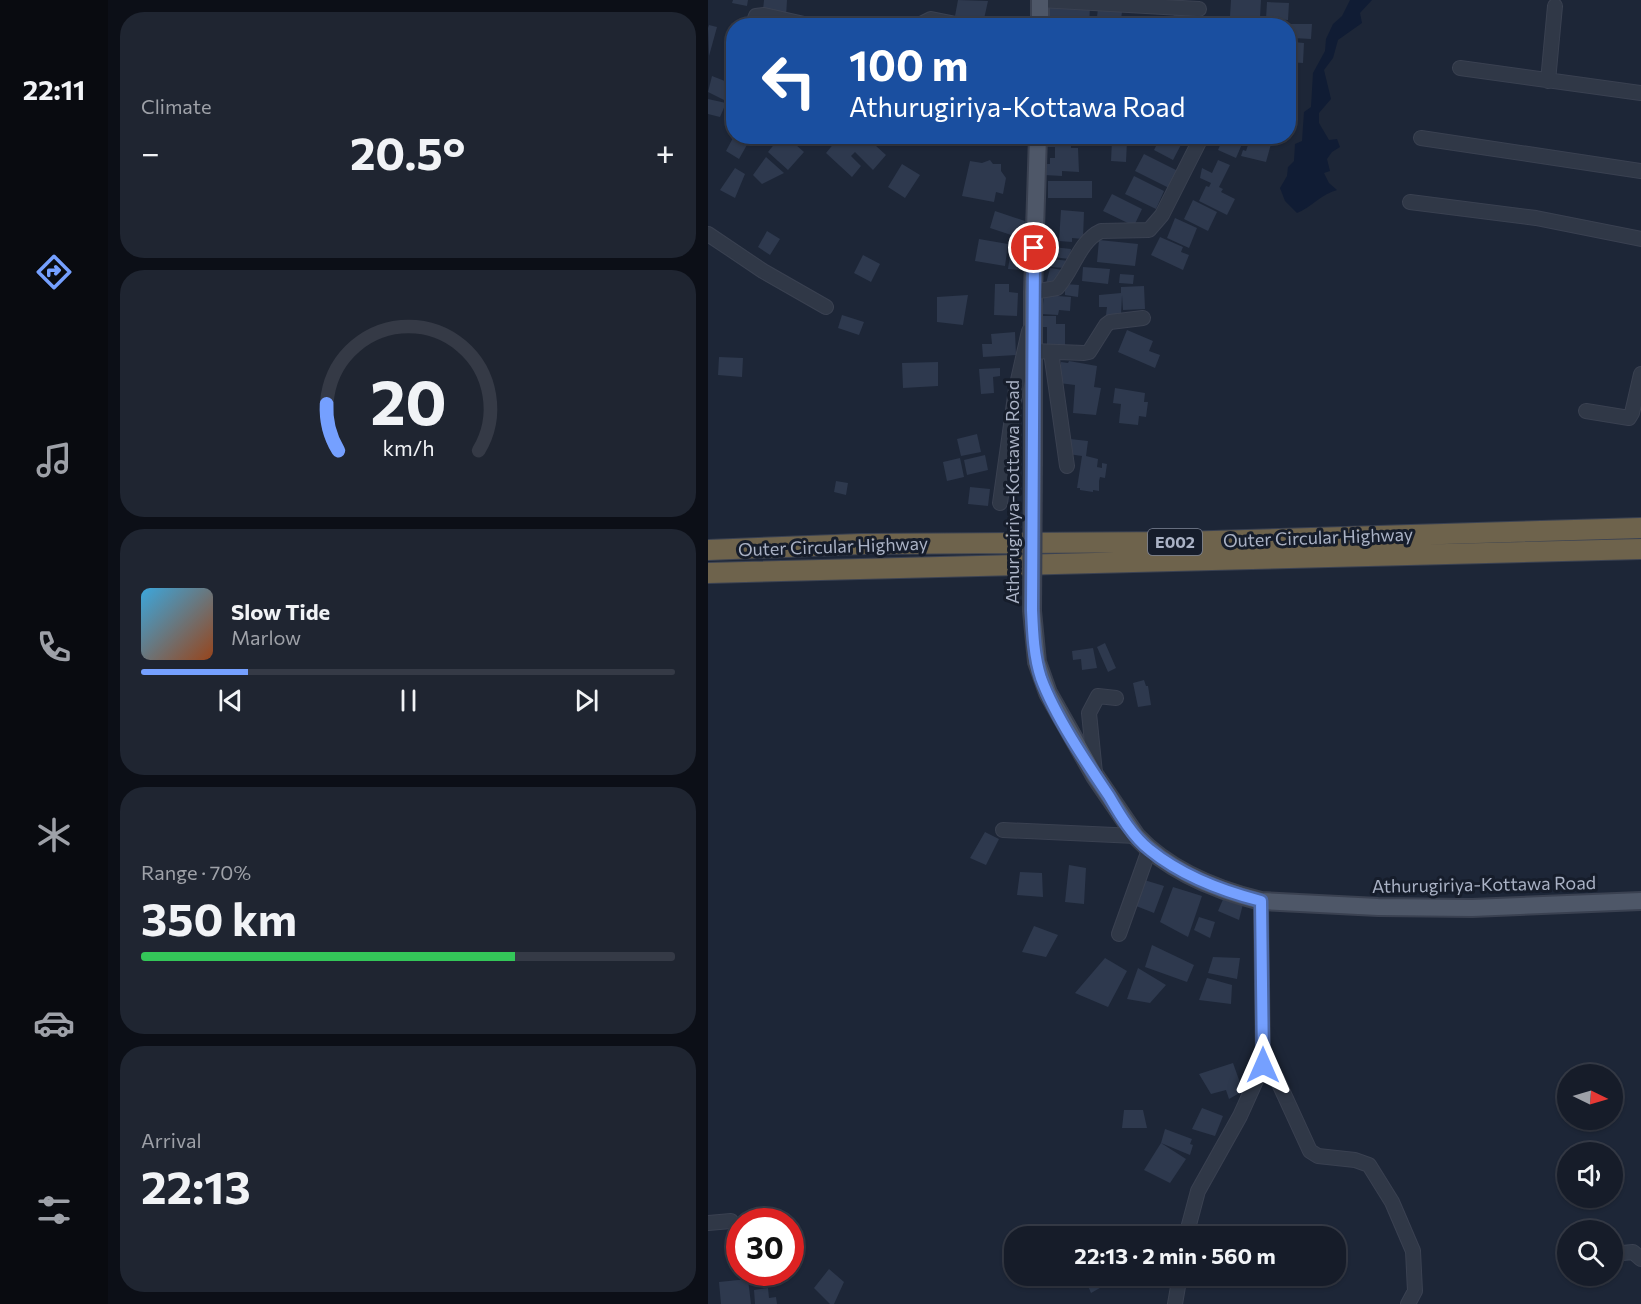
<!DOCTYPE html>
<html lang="en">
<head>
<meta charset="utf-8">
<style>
	body { margin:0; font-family:Commissioner,sans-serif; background:#1f2531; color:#f1f3f6; height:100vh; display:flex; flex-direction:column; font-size:22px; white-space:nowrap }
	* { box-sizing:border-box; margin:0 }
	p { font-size:20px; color:#9ea1a8 }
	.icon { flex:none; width:33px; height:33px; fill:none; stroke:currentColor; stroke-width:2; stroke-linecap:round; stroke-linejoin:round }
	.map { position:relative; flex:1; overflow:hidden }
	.side { display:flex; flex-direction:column; gap:12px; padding:12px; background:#0c0f17; width:600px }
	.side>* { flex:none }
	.guide { position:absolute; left:18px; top:18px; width:570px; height:126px; border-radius:24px; box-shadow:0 2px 4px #0004,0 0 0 2px #353a46; background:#1a4fa0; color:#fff; overflow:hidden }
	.needle { width:39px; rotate:95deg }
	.controls { position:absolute; left:849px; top:1064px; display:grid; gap:12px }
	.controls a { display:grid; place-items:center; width:66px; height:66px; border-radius:50%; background:#161c29; box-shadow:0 2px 4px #0004,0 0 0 2px #353a46; font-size:30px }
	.speed { position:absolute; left:18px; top:1208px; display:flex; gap:12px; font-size:30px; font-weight:700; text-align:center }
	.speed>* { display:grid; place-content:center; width:78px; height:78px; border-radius:50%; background:#161c29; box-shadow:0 2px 4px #0004,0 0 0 2px #353a46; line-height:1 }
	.speed .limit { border:9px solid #d22; background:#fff; color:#111 }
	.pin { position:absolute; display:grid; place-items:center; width:51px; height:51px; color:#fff; margin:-26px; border:3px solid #fff; border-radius:50%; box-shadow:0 2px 6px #0007 }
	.me { position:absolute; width:66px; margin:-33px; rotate:0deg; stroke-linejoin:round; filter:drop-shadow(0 0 4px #0008) }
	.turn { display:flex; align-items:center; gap:21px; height:126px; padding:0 24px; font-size:27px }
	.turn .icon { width:78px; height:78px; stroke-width:2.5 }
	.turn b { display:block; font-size:42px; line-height:51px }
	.big { font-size:45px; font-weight:700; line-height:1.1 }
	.side .tile { flex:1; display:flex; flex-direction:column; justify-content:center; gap:9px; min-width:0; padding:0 21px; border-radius:24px; background:#1f2531 }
	.side .dial { align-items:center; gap:0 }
	.dial svg { height:156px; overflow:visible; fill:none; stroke:#353a46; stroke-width:7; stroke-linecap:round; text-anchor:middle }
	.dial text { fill:#f1f3f6; stroke:none }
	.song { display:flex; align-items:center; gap:18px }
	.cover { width:72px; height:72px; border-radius:9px; background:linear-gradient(135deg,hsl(200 70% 55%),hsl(20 70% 35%)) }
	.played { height:6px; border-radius:3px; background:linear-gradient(90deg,#75a0ff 20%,#353a46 20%) }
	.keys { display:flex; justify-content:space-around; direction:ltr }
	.heat { display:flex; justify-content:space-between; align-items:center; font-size:33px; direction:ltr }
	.charge { height:9px; border-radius:4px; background:linear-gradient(90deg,#34c759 70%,#353a46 0) }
	.trip { position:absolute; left:296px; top:1226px; width:342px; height:60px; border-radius:24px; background:#161c29; box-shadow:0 2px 4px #0004,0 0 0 2px #353a46; font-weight:700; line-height:60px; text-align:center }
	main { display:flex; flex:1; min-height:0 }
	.tabs { display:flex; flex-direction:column; width:108px; justify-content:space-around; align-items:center; background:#090b10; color:#9ea1a8 }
	.tabs .icon { width:42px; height:42px }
	.tabs .current { color:#75a0ff }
	.tabs b { font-size:27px; color:#f1f3f6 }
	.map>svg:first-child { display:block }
	.water { fill:#101c34 }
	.building { fill:#2e394e }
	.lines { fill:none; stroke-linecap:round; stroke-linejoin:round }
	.minor-casing { stroke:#3a4151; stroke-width:16 }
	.major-casing { stroke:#3a4151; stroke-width:20 }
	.highway-casing { stroke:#3b4252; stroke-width:22 }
	.minor { stroke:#303847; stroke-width:14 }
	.major { stroke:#4e5768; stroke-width:16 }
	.highway { stroke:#6e634c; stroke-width:20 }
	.major-bridge-casing { stroke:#3a4151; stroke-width:20; stroke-linecap:butt }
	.major-bridge { stroke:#4e5768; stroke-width:16 }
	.route-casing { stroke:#4c68a6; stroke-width:15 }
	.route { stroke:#75a0ff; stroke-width:10 }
	.labels { text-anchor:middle; stroke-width:6; stroke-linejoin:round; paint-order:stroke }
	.shield { fill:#161d2b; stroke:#7e8597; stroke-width:1.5 }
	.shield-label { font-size:16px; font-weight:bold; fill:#aab2c5 }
	.street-label { font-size:18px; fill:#aab2c5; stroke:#161d2b }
</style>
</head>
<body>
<main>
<nav class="tabs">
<b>22:11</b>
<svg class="icon current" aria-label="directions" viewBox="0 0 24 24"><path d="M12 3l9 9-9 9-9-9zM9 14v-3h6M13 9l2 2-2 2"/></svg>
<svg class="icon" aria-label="music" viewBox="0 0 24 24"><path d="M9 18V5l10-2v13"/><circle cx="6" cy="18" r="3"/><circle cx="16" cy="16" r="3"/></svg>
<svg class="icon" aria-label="phone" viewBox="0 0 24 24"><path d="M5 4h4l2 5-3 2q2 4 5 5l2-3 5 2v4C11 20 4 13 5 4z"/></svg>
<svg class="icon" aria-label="climate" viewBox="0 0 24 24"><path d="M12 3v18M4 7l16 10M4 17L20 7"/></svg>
<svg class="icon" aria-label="car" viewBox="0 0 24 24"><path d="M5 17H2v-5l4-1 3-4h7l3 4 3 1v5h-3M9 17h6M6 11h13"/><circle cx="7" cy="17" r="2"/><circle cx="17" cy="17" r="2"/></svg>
<svg class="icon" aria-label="filters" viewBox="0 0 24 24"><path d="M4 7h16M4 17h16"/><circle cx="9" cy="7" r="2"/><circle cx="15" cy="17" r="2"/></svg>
</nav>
<section class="side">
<div class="tile"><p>Climate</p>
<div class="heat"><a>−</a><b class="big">20.5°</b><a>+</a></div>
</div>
<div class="tile dial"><svg viewBox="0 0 100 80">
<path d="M14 69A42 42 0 1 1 86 69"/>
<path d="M14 69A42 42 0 0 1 8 45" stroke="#75a0ff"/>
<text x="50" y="56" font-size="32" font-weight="700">20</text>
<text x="50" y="72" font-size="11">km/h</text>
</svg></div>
<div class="tile">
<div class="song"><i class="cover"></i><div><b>Slow Tide</b><p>Marlow</p></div></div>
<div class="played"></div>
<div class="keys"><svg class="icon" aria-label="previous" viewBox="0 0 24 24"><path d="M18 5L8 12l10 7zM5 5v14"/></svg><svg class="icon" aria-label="pause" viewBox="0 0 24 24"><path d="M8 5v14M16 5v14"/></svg><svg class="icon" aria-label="next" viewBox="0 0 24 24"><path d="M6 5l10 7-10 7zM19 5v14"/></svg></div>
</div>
<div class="tile"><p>Range · 70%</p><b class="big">350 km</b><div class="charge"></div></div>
<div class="tile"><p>Arrival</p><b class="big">22:13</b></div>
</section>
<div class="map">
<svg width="933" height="1304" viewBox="0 0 933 1304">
	<rect width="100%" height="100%" fill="#1d2637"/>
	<path class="water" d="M642 0H664L652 13 654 23 630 40 625 58 616 70 623 99 611 113V123L621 140 629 139 632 147 624 152 619 159 622 171 616 173 621 183 629 190C613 194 604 207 589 213L577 201 572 188 579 176 580 167 586 161 587 144 594 141 596 112 603 107 605 73 617 51 618 39 625 24 634 16Z"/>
	<path class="building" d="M25 0H40L39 6 24 3Z
		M56 0H79L78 17 55 10Z
		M250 0 280 1 276 19 269 17 268 21 247 16Z
		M523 0H553L552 18 522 16Z
		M559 2 581 3 580 20 558 19Z
		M339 5 382 6 381 26H338Z
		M390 8 414 12 412 26H388Z
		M466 10 481 11V26H465Z
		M170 16 192 22 191 26H167Z
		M580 24H604L603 39 585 38V43H580Z
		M1 25 9 27 1 56 0 28Z
		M586 42 596 43 595 63 580 62V48H586Z
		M4 76 22 83 16 100 0 92Z
		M0 99 18 103 12 117 0 114Z
		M26 136 40 143 31 159 18 151Z
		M90 136H97L100 139 92 146 87 140Z
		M132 136H157L178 155 165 170 147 152 143 156 153 166 144 177 118 153Z
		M189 136H208L198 146Z
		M335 136H363V148H370L371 172 354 171V176L336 175 337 164H342V158H347V147H335Z
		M453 136H472L476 139 465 160 446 150Z
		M516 136 534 144 528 158 510 150Z
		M523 136H541L538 143Z
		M79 137 96 152 80 170 60 152 68 142 72 145Z
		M542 139 563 144 558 162 533 156 535 150 538 151Z
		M404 140 419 141 418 162 403 161Z
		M436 154 470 171 461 188 427 171Z
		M58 157 76 173 54 184 45 175Z
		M282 160 285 164H293V171L298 178 295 194 288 192 286 202 254 196 262 161 274 163Z
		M510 160 522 165 511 187 515 189 513 192 527 199 519 215 491 201 498 186 501 187 503 183 492 178 494 168 504 173Z
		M194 164 212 175 197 198 180 187Z
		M27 168 37 174 27 198 12 190Z
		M426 176 456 191 448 209 417 194Z
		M340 181H384V198H340Z
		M404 194 434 209 426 226 395 211Z
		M485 200 509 212 500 231 476 219Z
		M353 210 376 212 375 239 364 238V242L351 241Z
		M287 211 317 221 312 238 282 228Z
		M467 218 489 228 481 248 459 238Z
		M59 231 72 239 62 255 50 247Z
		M452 237 475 247 473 252 481 255 475 270 443 255Z
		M271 239 300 244 297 266 267 261Z
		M391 240 430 244 427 266 389 262Z
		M345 247 363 249 362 259 344 257Z
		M155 255 172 264 163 282 146 273Z
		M302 256 315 257 313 270 300 269Z
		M344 259 361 261 357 268 343 267Z
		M375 267 402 269 400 284 374 281Z
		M342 268 355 270 346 286 338 284Z
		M412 274 426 275 425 284 411 283Z
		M287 284H301V292L310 293 309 316 286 315Z
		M357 284 371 285 370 297 357 295Z
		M436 286 437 309 415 310 414 295 413 315H398L399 307H391V295L413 293V287Z
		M260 295 255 325 229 322V297Z
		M336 295 363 297 362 311 351 310 350 315 334 314Z
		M134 315 156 322 151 335 130 328Z
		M334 316H348V324H357V348H339V327H334Z
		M419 330 445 341 441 351 452 355 447 368 410 352Z
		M307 332 308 355 275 357 274 344H284L283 334Z
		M11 357 35 358 34 377 10 375Z
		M361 361 389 366 386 387 393 388 388 415 365 413 367 385 351 383 353 362 360 363Z
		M230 362V386L195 388 194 363Z
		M292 368V376L285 377 286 393 273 394 271 369Z
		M407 388 437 393 436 402H440L438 417 431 416 430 425 411 423 413 404 405 403Z
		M269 434 273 452 253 456 249 439Z
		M362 439 380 441 378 456 390 459 389 467 394 468V463L399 464 397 478 392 477 391 481V491L385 490V492L372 490V488H369L374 456 360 454Z
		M277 455 280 470 259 475 256 460Z
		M252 458 256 477 239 481 235 462Z
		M128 481 140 483 138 495 126 492Z
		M262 487 282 489 280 506 260 504Z
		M397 643 408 668 400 672 389 647Z
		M385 648 389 668 374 670 373 659 365 660 364 651Z
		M436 680 438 686H440L443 705 430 707 425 683Z
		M277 832 291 839 278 865 262 858Z
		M361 865 378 868 376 904 357 902Z
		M312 872 334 873 335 897 309 895Z
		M433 879 456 886 446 913 423 904Z
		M465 887 494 896 480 937 452 922Z
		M516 897 535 904 531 920 510 911Z
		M491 917 507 922 502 938 486 930Z
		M326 926 350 935 338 957 314 952Z
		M444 945 486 965 479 982 437 967Z
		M505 957 532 958 529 979 500 973Z
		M397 958 419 971 400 1007 367 993Z
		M430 968 458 985 442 1003 419 999Z
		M499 978 524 985 523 1004 491 1000Z
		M525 1063 535 1091 521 1099 518 1090 503 1094 491 1074Z
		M494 1108 515 1116 507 1136 484 1129Z
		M416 1110H435L439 1128H414Z
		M457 1129 484 1139 482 1144 485 1145 482 1155 453 1143Z
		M453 1143 478 1159 462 1183 436 1170Z
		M121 1269 136 1282 126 1304H122L106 1288Z
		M325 1275H346L331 1284Z
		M375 1275H403L406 1280 383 1293Z
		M40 1279 43 1304H13L11 1282Z
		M60 1288 61 1298 68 1297 69 1304H47L46 1290Z"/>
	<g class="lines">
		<defs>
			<path id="minor" d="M332 0 491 9
				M44 26 48 16 56 15 105 26
				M209 26 223 19 258 26
				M752 68 933 93
				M840 81 847 6
				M713 138 933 171
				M702 202 828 218 933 239
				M0 234 55 271 118 307
				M325 292 349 288C365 271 371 241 393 231L441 230 454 215 494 136
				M325 351 376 353 381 352 398 325 402 322 435 318
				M343 352 359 466
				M878 411 921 418 924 413 933 374
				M292 503 308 389 321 331
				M387 773 381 713 390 696 408 698
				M295 830 428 836
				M411 934 441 850
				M555 1065 569 1079 602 1151 610 1156 647 1160 661 1165 684 1202 705 1251 707 1291 700 1304
				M0 1223 23 1221
				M478 1236 490 1191 532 1116 555 1065 553 901
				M904 1254 925 1252 933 1259
				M467 1304 472 1275"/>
			<path id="major" d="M332 0V26
				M325 462V292L330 136
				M324 611 329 662 340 693 387 776 428 836C461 871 508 890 553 901L670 907 764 908 933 901"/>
			<path id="highway" d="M0 550 153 544 471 542 933 528
				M0 573 933 549"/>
		</defs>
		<use href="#minor" class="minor-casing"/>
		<use href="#major" class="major-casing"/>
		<use href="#highway" class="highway-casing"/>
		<use href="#minor" class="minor"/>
		<use href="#major" class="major"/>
		<use href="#highway" class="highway"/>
		<defs>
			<path id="major-bridge" d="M324 611 325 462"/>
		</defs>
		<use href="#major-bridge" class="major-bridge-casing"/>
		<use href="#major-bridge" class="major-bridge"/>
	</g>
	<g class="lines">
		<defs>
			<path id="route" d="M326 248 324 610C325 633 326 657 333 678 347 716 378 762 401 796 412 815 425 837 442 850 474 876 514 891 553 901L555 1065"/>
		</defs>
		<use href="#route" class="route-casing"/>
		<use href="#route" class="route"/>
	</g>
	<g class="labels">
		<rect class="shield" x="440" y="529" width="54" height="26" rx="4.5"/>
		<g class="shield-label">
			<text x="467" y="548">E002</text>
		</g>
		<g class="street-label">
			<text transform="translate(305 492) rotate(-90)" y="6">Athurugiriya-Kottawa Road</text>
			<text transform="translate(610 538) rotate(-2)" y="6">Outer Circular Highway</text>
			<text transform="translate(125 547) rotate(-2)" y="6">Outer Circular Highway</text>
			<text transform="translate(776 885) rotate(-1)" y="6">Athurugiriya-Kottawa Road</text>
		</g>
	</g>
</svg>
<div class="controls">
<a><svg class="needle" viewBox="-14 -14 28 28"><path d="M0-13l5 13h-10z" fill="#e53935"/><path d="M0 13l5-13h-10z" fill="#9ea1a8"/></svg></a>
<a><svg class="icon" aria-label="sound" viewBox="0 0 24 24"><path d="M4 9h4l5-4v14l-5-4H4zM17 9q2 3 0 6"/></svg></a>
<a><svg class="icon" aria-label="search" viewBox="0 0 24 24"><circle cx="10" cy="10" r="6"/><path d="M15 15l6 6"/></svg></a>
</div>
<div class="speed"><div class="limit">30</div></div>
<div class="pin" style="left:326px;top:248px;background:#d93025"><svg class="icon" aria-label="arrive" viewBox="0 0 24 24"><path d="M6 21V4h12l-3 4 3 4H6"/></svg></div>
<svg class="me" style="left:555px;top:1065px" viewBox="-20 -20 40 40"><path d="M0-17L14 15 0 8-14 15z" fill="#75a0ff" stroke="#fff" stroke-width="4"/></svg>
<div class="trip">22:13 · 2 min · 560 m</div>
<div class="guide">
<div class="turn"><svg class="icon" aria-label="left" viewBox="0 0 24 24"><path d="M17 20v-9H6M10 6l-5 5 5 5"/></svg><div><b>100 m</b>Athurugiriya-Kottawa Road</div></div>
</div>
</div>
</main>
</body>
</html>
